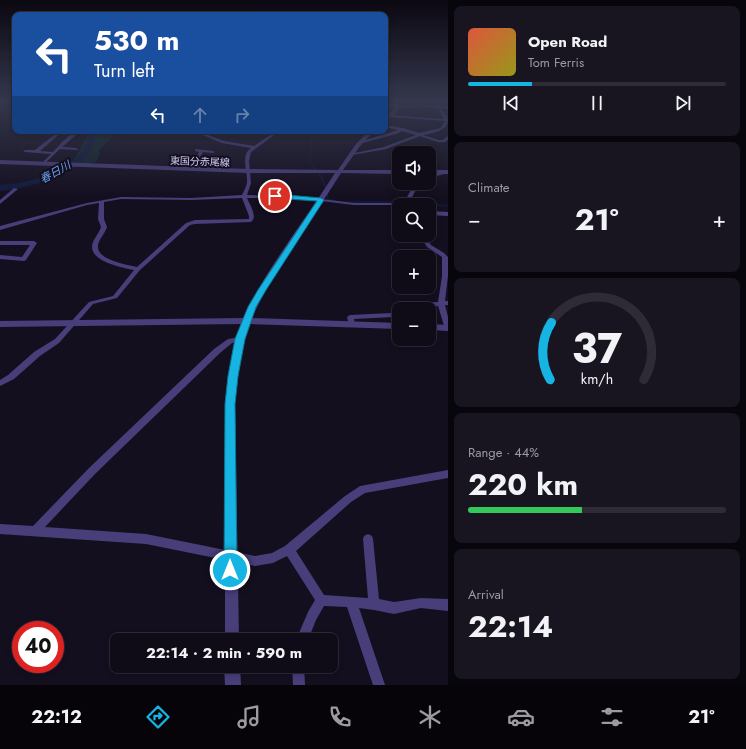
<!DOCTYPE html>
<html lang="en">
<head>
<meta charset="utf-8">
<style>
	body { margin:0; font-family:Jost,"Noto Sans JP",sans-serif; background:#181420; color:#f1f3f6; height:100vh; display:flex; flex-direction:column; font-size:15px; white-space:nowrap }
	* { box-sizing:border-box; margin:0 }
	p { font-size:13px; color:#9b9ba1 }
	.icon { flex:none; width:22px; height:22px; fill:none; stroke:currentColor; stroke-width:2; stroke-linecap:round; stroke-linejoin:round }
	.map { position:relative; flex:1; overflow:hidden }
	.side { display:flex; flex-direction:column; gap:6px; padding:6px; background:#08060d; width:298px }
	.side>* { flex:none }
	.top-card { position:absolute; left:12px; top:12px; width:376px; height:122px; border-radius:8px; box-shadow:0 2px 6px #0003,0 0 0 1px #2f2b36; background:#1a4fa0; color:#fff; overflow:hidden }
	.controls { position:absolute; left:392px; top:146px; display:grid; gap:8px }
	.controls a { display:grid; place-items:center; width:44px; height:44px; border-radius:8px; background:#0f0b17; box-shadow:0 2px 6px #0003,0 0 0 1px #2f2b36; font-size:20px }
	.speed { position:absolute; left:12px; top:621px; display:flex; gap:8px; font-size:20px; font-weight:700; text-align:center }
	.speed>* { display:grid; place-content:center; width:52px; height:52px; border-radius:50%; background:#0f0b17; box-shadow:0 2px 6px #0003,0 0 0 1px #2f2b36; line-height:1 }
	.speed .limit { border:6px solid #d22; background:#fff; color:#111 }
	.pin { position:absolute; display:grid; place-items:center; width:34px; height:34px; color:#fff; margin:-17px; border:2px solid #fff; border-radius:50%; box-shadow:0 1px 4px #0007 }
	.me { position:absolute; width:44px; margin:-22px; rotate:0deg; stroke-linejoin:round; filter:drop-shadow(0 0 3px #0008) }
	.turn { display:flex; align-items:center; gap:14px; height:84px; padding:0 16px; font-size:18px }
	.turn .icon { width:52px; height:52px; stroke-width:2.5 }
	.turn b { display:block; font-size:28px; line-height:34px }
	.lanes { display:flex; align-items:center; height:38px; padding:0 16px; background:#0003; justify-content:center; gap:20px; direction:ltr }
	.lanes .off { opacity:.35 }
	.big { font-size:30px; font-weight:700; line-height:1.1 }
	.side .card { flex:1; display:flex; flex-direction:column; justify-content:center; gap:6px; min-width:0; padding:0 14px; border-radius:8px; background:#181420 }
	.side .dial { align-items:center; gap:0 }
	.dial svg { height:104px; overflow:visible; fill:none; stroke:#2f2b36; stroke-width:7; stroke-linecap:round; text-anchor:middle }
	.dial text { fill:#f1f3f6; stroke:none }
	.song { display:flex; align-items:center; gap:12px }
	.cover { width:48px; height:48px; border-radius:6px; background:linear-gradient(135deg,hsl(10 70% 55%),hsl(60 70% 35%)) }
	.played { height:4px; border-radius:2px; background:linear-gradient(90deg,#15b4e2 25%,#2f2b36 25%) }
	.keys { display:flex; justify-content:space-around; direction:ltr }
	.heat { display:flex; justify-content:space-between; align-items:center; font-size:22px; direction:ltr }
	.charge { height:6px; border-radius:3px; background:linear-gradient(90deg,#34c759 44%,#2f2b36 0) }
	.trip { position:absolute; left:110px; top:633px; width:228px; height:40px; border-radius:8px; background:#0f0b17; box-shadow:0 2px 6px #0003,0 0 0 1px #2f2b36; font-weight:700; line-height:40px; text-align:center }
	.menu { display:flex; height:64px; justify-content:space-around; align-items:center; background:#060409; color:#9b9ba1 }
	.menu .icon { width:28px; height:28px }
	.menu .active { color:#15b4e2 }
	.menu b { font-size:18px; color:#f1f3f6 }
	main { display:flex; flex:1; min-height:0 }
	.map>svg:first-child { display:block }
	.green { fill:#122628 }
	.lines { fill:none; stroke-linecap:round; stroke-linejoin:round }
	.stream-far1 { stroke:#101b3d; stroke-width:1 }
	.stream { stroke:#101b3d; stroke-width:1.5 }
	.river { fill:#101b3d; fill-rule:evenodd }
	.minor { fill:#483e7a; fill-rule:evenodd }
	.tertiary { fill:#483e7a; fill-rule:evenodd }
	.route { fill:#15b4e2; stroke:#0e7593 }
	.labels { text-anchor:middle; stroke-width:4; stroke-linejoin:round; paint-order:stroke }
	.far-street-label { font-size:10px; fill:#dbd1fb; stroke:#140f1f }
	.far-water-label { font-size:11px; font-style:italic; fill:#69a1f1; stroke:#140f1f }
</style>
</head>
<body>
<main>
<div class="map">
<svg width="448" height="685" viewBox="0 0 448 685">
	<rect width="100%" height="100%" fill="#140f1f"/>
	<path class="green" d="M90 131H118L99 150 100 153 97 161 91 164 72 163Z"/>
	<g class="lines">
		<path class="stream-far1" d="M313 166 310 163 311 140 314 131"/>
		<path class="stream" d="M312 165 322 178 326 189
			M327 194 328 199 336 201
			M343 202H403L448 206"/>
		<path class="river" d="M88 131H96L95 133C98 172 29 188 0 191V185C28 183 67 174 84 149 88 143 87 137 88 131Z"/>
		<path class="minor" d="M434 101H437L440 106 448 107V109L441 108C443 112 447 116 448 119 448 132 431 133 423 135L438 140H443L448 136V139L445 142H438L420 136 386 149 352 155 350 154 384 147 416 135 402 131 396 134 359 144V142L398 130 385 127V125L403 128 419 133 441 128 445 121 390 117 388 116 390 115 444 119 438 108 419 106 405 108 385 106V104L405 106 419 104 436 106Z
			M59 131H63L40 151 53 152C60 145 70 131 81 131L62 147 76 148 78 149 77 150 60 149 43 165 41 164 51 154 25 152 23 151 25 150H35Z
			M276 131H280L251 152 249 161 251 183 247 195 297 196 354 203H404L414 184 416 183H420L408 204 409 205H354L297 198H247C250 205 258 217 251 222L195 224 190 225 140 270 117 298 93 304 59 343 40 356 14 379 0 386V380L8 375 34 352 55 339 89 302 113 296 134 270C123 268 92 262 92 247 92 240 99 234 101 227L98 219 99 203 87 205 0 230V226L87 203 121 197 191 198 242 195C244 191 246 187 247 183 248 172 240 155 251 148L222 143 200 134 203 133 224 141 254 146ZM242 198 249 216V219L195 220 186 223 137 267C127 265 99 260 98 248 97 241 105 234 107 227L104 219V202L121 199 191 200Z
			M195 149 213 151 215 152 213 153 203 152 200 158H206V160H194L186 170H182V168L192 158H196L199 152 195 151Z
			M448 171V173L429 178V176Z
			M14 188 18 189 0 204V200Z
			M429 211 448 212V216L429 215Z
			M419 235H425L431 245 444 253 448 257V276L445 301H448V305H445L448 317V331L445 329 438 306C426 306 415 309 403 309L404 308 418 303 438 302 442 276V257L427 247Z
			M0 241H34L37 243 26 260 24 261 0 259V255L22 257 30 245H0Z
			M399 311V315L393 317 354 319 355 325 352 327 349 325 347 317 350 315 392 313Z
			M240 337H242L243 339 242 341 232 343 220 353 95 474 45 527 146 534 255 556 272 553 285 546 345 496 360 486 448 470V478L365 493 351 502 296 551 324 595 368 598 363 539 364 536 368 534 372 536 373 539 379 599 394 602 421 598 448 599V611L421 608 394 614 374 610 359 608 385 685H373L347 607 324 606 316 620 308 640H296L308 612 315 600 287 556 273 563 255 566 146 544 0 534V524L33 526 89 468 214 349 228 339Z
			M292 666H304L305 685H293Z"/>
		<path class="tertiary" d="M394 101H398L399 107 395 114 385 121V118L395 107Z
			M369 131H374L360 146 343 170H399V174L341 173C311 222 275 266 252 318L399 323V329L249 324 241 355 235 404 239 640H225V404L232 355 241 324 0 327V321L243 318C268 266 304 222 335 173H249L0 164V160L249 169 338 170 356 144Z
			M429 170H448V174H429Z
			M429 324 448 325V331L429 330Z
			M224 666H240L241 685H225Z"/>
	</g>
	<linearGradient id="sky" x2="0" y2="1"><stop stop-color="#0b0811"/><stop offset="0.51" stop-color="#34374d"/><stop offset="1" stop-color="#34374d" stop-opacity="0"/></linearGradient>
	<rect width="448" height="197" fill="url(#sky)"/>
	<path class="route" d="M275 194 321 198 324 200 266 290 256 307 245 339 238 376 235 404 237 570 235 575 230 577 226 575 224 570 225 404 228 376 235 339 248 307 258 290 317 201 273 198 272 196Z"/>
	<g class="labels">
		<g class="far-street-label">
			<text transform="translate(200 161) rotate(2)" y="4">東国分赤尾線</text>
		</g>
		<g class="far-water-label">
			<text transform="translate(55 172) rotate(-29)" y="4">春日川</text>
		</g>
	</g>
</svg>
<div class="controls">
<a><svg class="icon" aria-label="sound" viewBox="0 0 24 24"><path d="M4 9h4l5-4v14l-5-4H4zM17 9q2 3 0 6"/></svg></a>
<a><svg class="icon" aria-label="search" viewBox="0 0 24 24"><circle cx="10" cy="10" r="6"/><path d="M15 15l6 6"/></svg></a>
<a>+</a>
<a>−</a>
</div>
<div class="speed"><div class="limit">40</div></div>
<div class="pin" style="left:275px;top:196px;background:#d93025"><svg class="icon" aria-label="arrive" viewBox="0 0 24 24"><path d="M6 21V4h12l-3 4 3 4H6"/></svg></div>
<svg class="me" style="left:230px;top:570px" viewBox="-20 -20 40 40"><circle r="17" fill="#15b4e2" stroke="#fff" stroke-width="3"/><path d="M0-11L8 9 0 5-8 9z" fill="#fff"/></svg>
<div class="trip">22:14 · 2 min · 590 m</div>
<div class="top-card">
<div class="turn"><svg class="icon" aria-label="left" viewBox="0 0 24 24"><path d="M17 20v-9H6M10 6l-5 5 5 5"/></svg><div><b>530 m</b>Turn left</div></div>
<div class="lanes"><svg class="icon" aria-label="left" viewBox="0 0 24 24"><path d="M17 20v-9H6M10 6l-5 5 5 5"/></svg><svg class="icon off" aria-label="ahead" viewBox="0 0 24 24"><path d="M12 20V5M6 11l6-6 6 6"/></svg><svg class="icon off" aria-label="right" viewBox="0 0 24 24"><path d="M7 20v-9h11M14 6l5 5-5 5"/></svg></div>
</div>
</div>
<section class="side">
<div class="card">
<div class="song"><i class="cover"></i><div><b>Open Road</b><p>Tom Ferris</p></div></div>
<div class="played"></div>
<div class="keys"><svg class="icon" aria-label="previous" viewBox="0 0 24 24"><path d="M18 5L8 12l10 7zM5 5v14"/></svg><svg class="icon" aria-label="pause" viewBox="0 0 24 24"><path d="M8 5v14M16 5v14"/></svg><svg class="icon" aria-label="next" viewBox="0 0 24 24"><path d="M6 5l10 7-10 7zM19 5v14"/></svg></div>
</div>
<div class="card"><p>Climate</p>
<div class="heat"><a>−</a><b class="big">21°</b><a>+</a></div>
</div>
<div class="card dial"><svg viewBox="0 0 100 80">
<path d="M14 69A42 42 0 1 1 86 69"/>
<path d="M14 69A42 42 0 0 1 15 25" stroke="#15b4e2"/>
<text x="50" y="56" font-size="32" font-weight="700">37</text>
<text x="50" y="72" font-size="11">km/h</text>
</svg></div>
<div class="card"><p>Range · 44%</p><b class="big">220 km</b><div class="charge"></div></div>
<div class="card"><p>Arrival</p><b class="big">22:14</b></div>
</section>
</main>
<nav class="menu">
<b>22:12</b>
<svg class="icon active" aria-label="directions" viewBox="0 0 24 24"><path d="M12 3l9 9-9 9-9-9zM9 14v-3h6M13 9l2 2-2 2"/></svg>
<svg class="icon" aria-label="music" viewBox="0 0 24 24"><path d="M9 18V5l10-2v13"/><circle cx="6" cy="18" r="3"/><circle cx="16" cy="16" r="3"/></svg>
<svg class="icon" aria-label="phone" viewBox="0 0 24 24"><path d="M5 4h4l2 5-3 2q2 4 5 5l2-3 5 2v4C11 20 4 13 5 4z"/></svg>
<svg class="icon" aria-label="climate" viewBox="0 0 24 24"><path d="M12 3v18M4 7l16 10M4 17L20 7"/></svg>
<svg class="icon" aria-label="car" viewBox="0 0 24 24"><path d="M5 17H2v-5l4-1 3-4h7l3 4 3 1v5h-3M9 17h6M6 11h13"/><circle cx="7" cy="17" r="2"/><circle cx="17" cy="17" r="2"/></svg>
<svg class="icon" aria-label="filters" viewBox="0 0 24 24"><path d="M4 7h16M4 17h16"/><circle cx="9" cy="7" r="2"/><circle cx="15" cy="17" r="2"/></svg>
<b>21°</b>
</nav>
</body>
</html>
